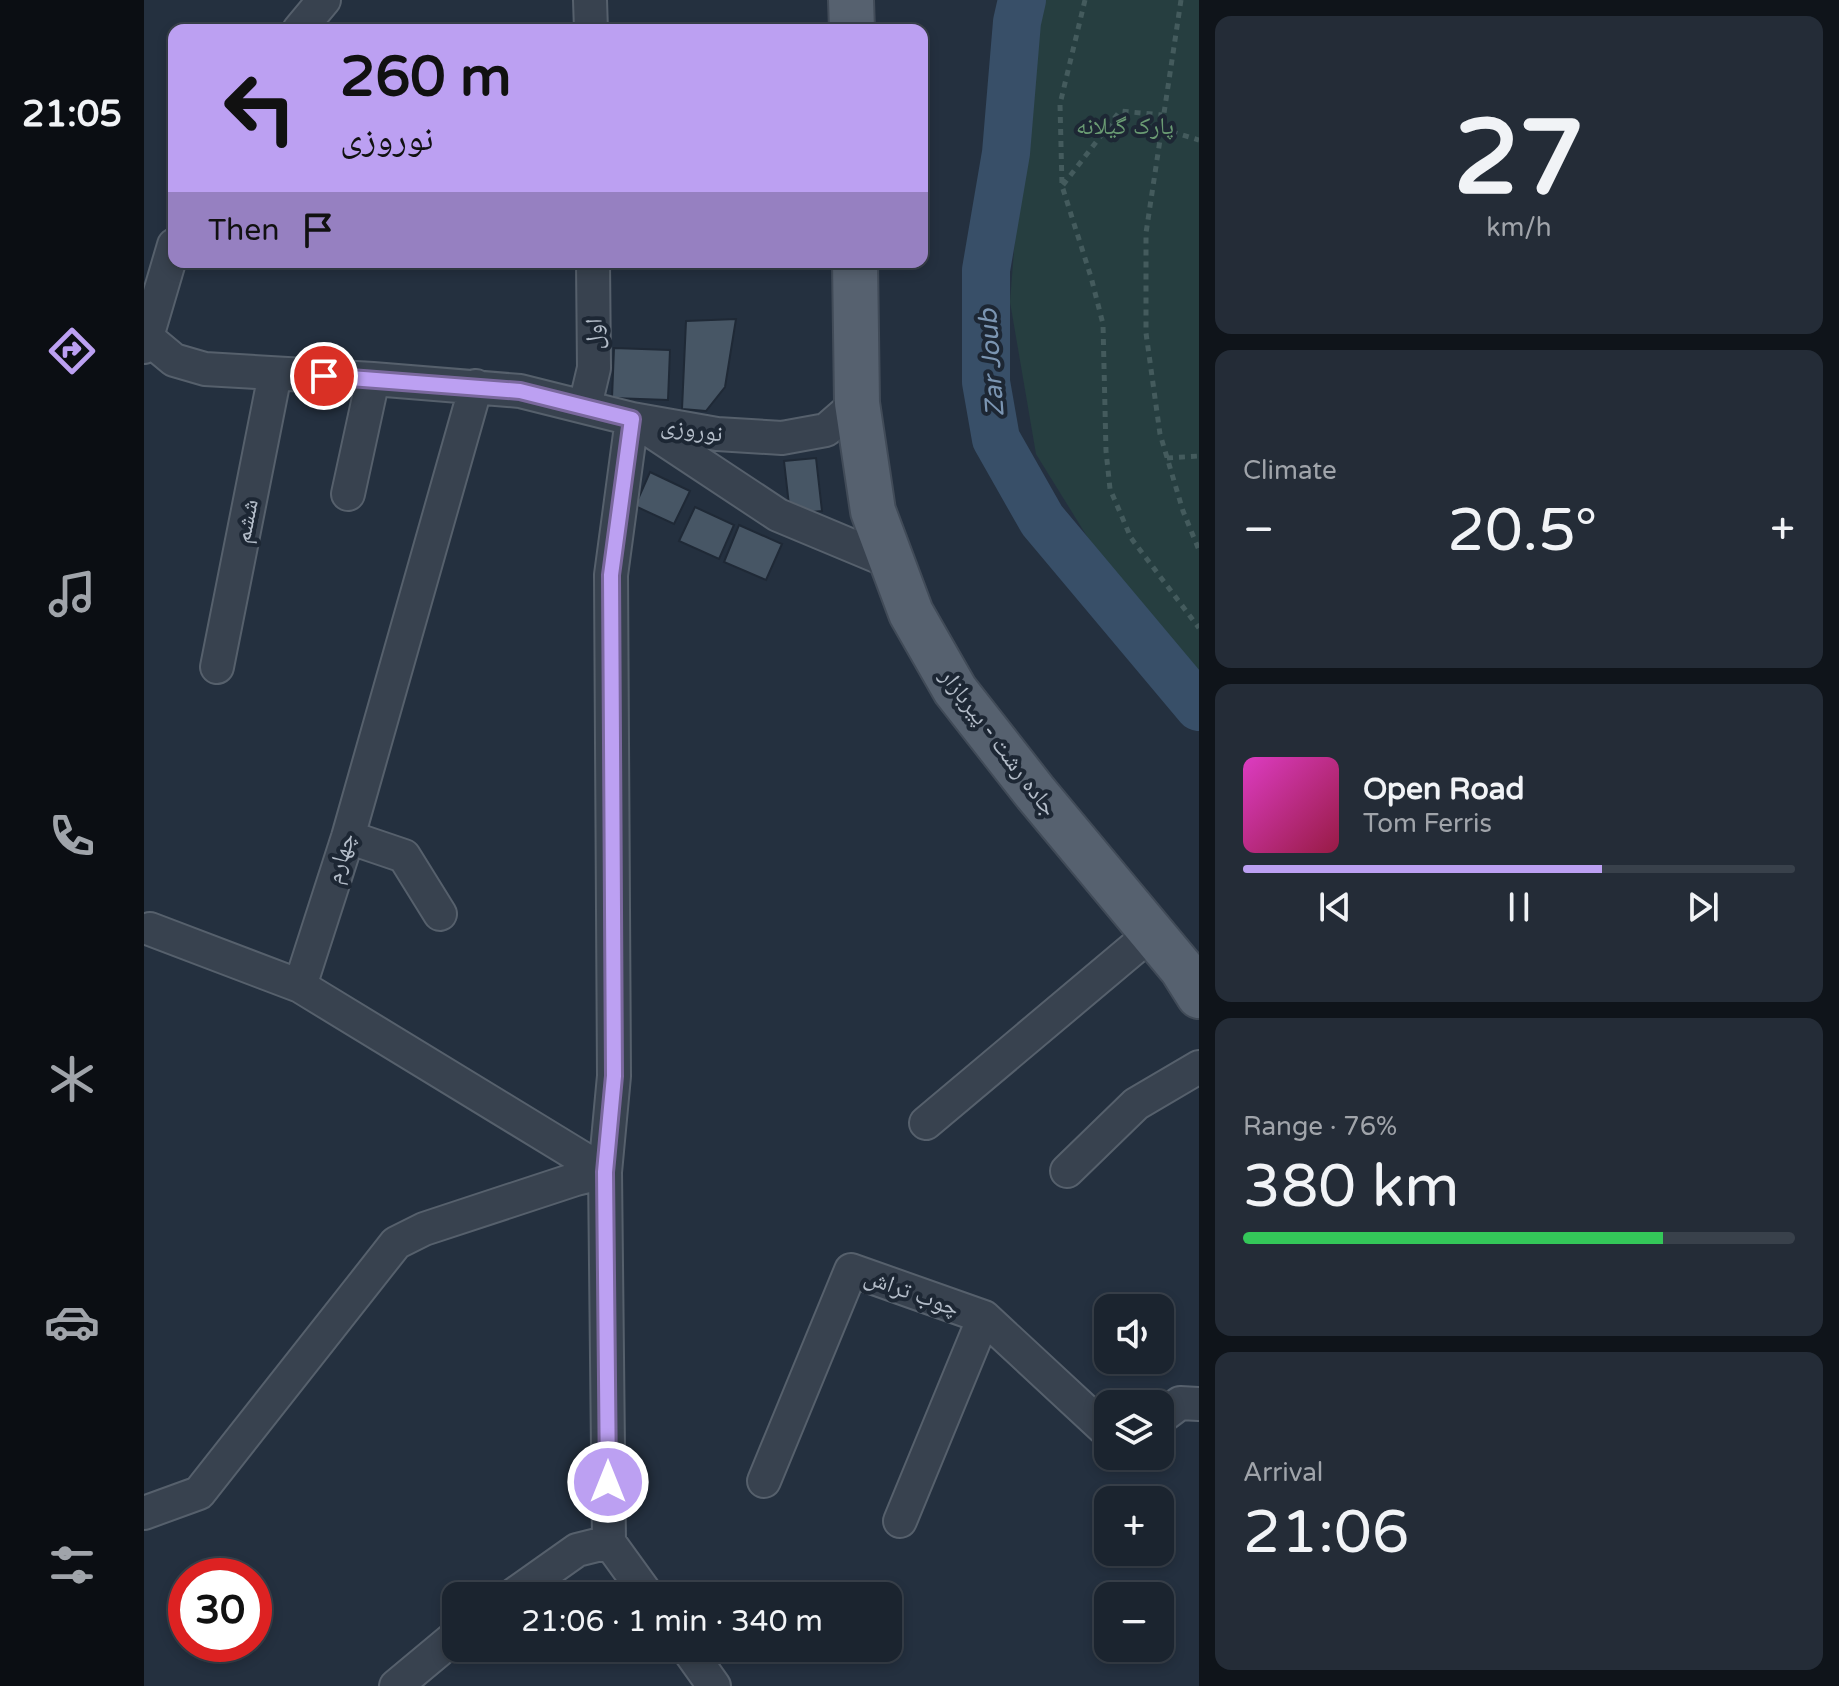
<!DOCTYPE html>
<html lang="en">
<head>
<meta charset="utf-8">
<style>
	body { margin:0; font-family:"Varela Round","Noto Naskh Arabic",sans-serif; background:#242c37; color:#f1f3f6; height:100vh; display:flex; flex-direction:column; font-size:30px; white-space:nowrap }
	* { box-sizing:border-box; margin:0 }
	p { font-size:26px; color:#a0a4aa }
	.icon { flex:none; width:44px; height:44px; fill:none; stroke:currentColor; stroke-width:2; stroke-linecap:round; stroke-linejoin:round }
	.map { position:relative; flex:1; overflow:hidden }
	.sheet { display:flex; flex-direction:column; gap:16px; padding:16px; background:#0f141a; width:640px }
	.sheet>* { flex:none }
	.banner { position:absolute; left:24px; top:24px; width:760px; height:244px; border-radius:16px; box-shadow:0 4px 12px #0003,0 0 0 2px #39414b; background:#bca0f2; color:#111; overflow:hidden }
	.controls { position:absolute; left:950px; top:1294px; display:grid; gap:16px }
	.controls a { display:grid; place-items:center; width:80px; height:80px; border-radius:16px; background:#1b242f; box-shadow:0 4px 12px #0003,0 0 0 2px #39414b; font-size:40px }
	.speed { position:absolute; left:24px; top:1558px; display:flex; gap:16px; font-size:40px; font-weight:700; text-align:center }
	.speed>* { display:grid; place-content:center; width:104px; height:104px; border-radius:50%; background:#1b242f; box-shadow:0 4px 12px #0003,0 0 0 2px #39414b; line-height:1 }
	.speed .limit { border:12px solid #d22; background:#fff; color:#111 }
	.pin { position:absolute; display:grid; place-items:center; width:68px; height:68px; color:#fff; margin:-34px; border:4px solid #fff; border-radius:50%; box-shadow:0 2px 8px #0007 }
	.me { position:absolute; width:88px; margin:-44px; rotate:0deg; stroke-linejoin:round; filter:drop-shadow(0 0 6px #0008) }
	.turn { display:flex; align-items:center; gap:28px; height:168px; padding:0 40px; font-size:36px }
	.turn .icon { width:104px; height:104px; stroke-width:2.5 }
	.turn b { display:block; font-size:56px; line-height:68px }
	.then { display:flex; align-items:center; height:76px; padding:0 40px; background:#0003; gap:16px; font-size:30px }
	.big { font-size:60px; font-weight:600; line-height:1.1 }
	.sheet .card { flex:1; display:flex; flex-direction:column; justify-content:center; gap:12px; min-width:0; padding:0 28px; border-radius:16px; background:#242c37 }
	.sheet .dial { align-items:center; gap:0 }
	.dial b { font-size:104px; line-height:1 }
	.song { display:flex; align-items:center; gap:24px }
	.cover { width:96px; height:96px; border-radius:12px; background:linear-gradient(135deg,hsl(310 70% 55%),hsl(340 70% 35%)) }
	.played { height:8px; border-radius:4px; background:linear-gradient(90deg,#bca0f2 65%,#39414b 65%) }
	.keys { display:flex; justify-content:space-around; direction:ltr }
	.heat { display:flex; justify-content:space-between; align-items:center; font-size:44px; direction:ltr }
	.charge { height:12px; border-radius:6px; background:linear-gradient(90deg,#34c759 76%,#39414b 0) }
	.trip { position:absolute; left:298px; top:1582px; width:460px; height:80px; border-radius:16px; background:#1b242f; box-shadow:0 4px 12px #0003,0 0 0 2px #39414b; font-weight:600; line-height:80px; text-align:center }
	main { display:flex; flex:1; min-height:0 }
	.tabs { display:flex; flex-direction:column; width:144px; justify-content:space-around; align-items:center; background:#0b0e13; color:#a0a4aa }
	.tabs .icon { width:56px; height:56px }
	.tabs .on { color:#bca0f2 }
	.tabs b { font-size:36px; color:#f1f3f6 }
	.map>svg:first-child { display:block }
	.green { fill:#263e40 }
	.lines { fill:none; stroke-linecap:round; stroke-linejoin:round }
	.river { stroke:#384f68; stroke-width:48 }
	.building { fill:#475665; stroke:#1f2936; stroke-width:2 }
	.street-casing { stroke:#56606c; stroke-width:36 }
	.primary-casing { stroke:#414b58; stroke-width:48 }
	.path { stroke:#445b5d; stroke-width:5; stroke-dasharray:6 6; stroke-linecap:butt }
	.street { stroke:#38424f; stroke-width:32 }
	.primary { stroke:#56616f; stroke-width:44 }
	.route-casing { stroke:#7a689d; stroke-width:20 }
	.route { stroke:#bca0f2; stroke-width:14 }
	.labels { text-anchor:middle; stroke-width:8; stroke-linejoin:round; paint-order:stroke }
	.park-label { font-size:24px; fill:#6a9b73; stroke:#1d2734 }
	.street-label { font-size:24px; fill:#b4bdc9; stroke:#1d2734 }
	.water-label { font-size:26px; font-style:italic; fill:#7b95b2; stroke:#1d2734 }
</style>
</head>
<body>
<main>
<nav class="tabs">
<b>21:05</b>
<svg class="icon on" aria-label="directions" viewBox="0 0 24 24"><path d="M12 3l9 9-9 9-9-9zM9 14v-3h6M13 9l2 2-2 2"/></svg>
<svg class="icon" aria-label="music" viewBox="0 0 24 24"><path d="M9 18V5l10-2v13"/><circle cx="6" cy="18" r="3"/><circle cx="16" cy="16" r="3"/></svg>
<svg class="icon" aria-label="phone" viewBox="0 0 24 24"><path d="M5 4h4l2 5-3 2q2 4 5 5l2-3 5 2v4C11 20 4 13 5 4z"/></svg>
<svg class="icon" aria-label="climate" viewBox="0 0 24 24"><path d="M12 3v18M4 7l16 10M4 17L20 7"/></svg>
<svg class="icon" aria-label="car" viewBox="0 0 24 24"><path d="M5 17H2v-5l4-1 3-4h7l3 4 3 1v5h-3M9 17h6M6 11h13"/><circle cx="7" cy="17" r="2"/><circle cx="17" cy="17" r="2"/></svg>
<svg class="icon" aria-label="filters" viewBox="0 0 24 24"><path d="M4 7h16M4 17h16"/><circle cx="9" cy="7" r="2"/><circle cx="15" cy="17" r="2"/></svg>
</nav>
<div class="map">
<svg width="1055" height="1686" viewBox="0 0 1055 1686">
	<rect width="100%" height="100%" fill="#24303f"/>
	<path class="green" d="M896 0H1055V684L975 588 892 454 866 302 886 43Z"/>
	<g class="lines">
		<path class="river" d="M878 0 873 22 862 153 842 270V382L852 439 898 520 1055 707"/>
	</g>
	<path class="building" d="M592 319 581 387 562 411 538 409 542 321Z
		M470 348 526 350 524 400 468 398Z
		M672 458 678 511 646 514 640 461Z
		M506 472 546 491 530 524 491 506Z
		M551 507 590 525 575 559 535 541Z
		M595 525 638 544 622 580 580 562Z"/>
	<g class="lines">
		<defs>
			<path id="street" d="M446 0 447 30
				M155 30 180 0
				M0 335 30 360 61 369 229 379 376 391 488 419 573 434 638 438 682 430 713 403
				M0 347 30 245
				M332 386 204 837 156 986 461 1172
				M441 406 450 368 449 262
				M488 419 467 575 470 1076 461 1172 465 1542 504 1596
				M501 427 634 515 749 563
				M204 494 229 379
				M73 667 131 374
				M204 837 260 856 296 914
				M6 929 156 986
				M782 1123 1008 933
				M923 1171 992 1104 1055 1067
				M1016 1418 1036 1403 1055 1404
				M620 1481 707 1270 840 1317 964 1432
				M0 1513 55 1493 252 1243 280 1229 432 1179 461 1172
				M756 1521 840 1317
				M368 1596 433 1550 465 1542
				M543 1648 570 1686
				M252 1686 312 1636"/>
			<path id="primary" d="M707 0 708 30
				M711 262 713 403 729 511 767 613 811 690 890 791 1038 969 1055 996"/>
		</defs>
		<use href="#street" class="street-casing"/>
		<use href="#primary" class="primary-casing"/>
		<path class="path" d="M941 0 916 104 918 186 947 277 959 324 962 451 966 489 987 538 1055 628
			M1037 0 1002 233V333L1016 434 1039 511 1055 550
			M1016 128 1055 140
			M919 185 976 111 1018 115
			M1023 458 1055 456"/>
		<use href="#street" class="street"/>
		<use href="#primary" class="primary"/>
	</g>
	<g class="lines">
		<defs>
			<path id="route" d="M180 376 376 391 488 419 467 575 470 1076 461 1172 464 1482"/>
		</defs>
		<use href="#route" class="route-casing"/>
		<use href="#route" class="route"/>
	</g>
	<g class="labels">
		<g class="park-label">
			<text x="981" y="134">پارک گیلانه</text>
		</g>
		<g class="street-label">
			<text transform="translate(450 334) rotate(-91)" y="8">اول</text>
			<text transform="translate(548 429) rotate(9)" y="8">نوروزی</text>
			<text transform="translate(102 521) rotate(-79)" y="8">ششم</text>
			<text transform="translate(855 742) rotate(53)" y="8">جاده رشت - پیربازار</text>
			<text transform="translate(196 858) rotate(-73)" y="8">چهارم</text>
			<text transform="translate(768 1292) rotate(20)" y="8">چوب تراش</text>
		</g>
		<g class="water-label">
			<text transform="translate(847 363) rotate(-94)" y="9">Zar Joub</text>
		</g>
	</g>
</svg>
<div class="controls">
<a><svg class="icon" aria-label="sound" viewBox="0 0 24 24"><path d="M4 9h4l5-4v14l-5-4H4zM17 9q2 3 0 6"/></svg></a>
<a><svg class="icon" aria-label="layers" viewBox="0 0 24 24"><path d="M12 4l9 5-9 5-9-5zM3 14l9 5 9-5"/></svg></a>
<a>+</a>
<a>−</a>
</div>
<div class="speed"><div class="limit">30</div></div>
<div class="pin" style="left:180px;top:376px;background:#d93025"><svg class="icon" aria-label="arrive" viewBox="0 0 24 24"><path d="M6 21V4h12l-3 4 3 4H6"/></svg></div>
<svg class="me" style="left:464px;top:1482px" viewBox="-20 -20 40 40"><circle r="17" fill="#bca0f2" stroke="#fff" stroke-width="3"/><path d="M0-11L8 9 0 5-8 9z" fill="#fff"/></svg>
<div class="trip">21:06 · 1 min · 340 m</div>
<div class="banner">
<div class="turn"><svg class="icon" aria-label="left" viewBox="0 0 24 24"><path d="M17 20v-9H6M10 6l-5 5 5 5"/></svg><div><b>260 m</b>نوروزی</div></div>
<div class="then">Then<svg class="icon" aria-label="arrive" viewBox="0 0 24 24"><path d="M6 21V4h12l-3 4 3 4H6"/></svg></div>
</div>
</div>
<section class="sheet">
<div class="card dial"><b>27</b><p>km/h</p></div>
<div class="card"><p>Climate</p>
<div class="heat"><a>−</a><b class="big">20.5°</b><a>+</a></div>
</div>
<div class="card">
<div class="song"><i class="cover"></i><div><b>Open Road</b><p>Tom Ferris</p></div></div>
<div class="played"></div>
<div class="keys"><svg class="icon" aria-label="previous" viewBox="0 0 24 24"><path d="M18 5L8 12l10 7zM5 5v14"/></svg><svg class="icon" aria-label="pause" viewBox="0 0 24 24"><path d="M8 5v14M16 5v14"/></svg><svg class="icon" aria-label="next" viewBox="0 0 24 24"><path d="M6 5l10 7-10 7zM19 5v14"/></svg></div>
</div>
<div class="card"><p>Range · 76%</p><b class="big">380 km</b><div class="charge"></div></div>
<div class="card"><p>Arrival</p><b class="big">21:06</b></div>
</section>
</main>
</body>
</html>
